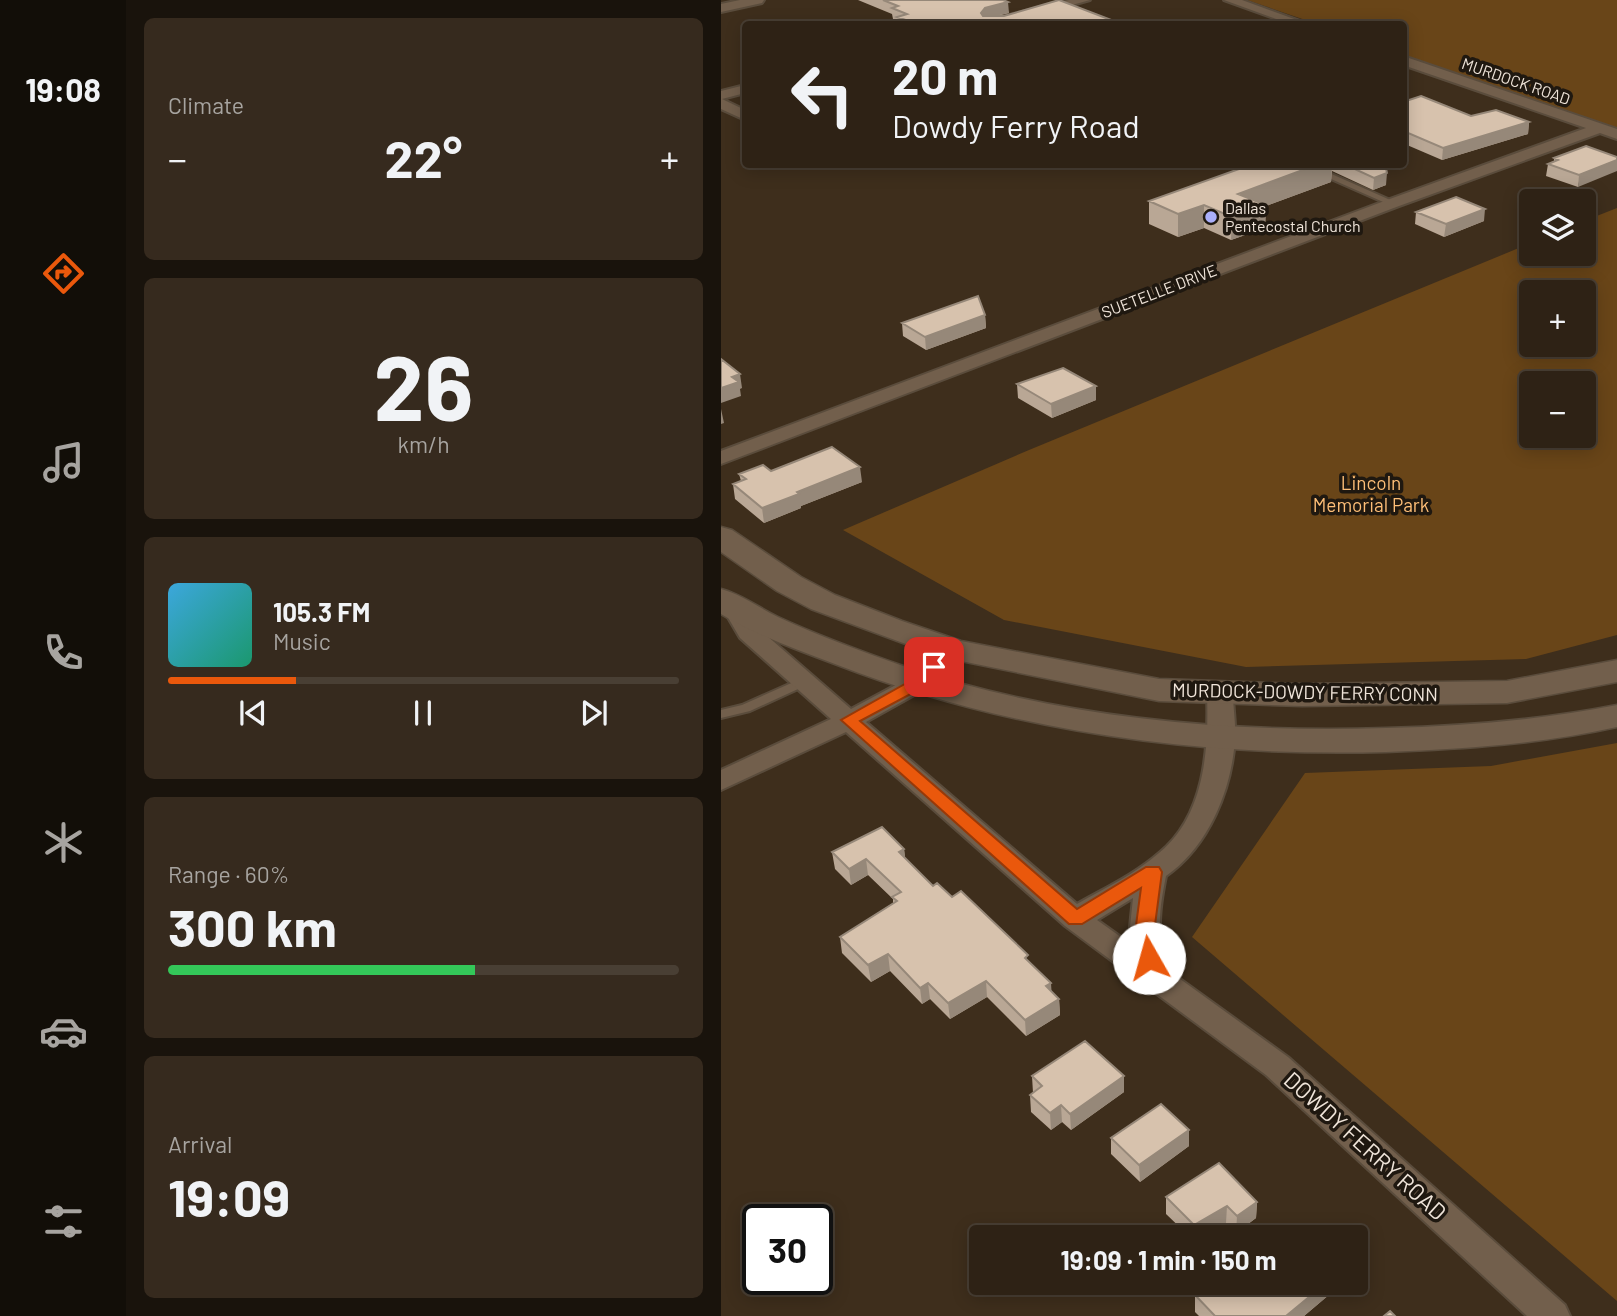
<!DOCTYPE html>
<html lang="en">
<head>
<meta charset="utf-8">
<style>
	body { margin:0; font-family:Barlow,sans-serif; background:#362a1e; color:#f1f3f6; height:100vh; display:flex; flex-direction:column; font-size:26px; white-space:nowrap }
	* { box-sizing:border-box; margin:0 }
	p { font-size:23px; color:#a7a4a0 }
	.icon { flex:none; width:38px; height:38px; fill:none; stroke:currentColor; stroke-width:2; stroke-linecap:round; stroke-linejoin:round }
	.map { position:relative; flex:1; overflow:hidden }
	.panel { display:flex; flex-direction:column; gap:18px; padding:18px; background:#19130c; width:595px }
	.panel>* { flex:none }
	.banner { position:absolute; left:21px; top:21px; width:665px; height:147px; border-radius:7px; box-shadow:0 4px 18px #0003,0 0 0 2px #493f34; background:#2e2215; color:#f1f3f6; overflow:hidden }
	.fabs { position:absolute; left:798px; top:189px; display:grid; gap:14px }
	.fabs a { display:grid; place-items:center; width:77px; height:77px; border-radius:7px; background:#2e2215; box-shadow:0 4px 18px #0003,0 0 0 2px #493f34; font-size:35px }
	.speed { position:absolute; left:21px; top:1204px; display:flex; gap:14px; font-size:35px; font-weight:700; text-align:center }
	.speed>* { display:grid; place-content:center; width:91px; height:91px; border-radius:50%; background:#2e2215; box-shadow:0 4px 18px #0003,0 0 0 2px #493f34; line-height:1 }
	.speed .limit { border:4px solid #111; border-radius:10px; background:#fff; color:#111 }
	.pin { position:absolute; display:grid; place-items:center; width:60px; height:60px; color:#fff; margin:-30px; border-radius:14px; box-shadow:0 4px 10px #0006 }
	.me { position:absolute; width:77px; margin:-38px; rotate:353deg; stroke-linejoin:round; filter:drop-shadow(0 0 5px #0008) }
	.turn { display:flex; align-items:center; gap:24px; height:147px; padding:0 35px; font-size:32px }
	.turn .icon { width:91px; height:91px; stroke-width:2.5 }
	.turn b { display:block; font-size:49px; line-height:60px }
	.big { font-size:52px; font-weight:700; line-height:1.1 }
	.panel .card { flex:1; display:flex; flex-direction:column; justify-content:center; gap:10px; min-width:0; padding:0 24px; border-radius:10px; background:#362a1e }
	.panel .dial { align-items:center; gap:0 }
	.dial b { font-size:91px; line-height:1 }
	.song { display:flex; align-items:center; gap:21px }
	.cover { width:84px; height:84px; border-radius:10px; background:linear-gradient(135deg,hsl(200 70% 55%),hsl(160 70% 35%)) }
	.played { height:7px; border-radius:4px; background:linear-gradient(90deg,#ea580c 25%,#493f34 25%) }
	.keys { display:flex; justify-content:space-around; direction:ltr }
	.heat { display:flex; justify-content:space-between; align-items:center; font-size:38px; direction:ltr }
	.charge { height:10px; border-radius:5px; background:linear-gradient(90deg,#34c759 60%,#493f34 0) }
	.trip { position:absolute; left:248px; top:1225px; width:399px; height:70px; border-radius:7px; background:#2e2215; box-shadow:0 4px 18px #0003,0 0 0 2px #493f34; font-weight:700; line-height:70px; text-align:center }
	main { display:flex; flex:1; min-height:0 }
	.menu { display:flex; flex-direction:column; width:126px; justify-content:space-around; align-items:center; background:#120e08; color:#a7a4a0 }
	.menu .icon { width:49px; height:49px }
	.menu .selected { color:#ea580c }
	.menu b { font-size:32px; color:#f1f3f6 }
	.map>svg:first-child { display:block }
	.green { fill:#694518; fill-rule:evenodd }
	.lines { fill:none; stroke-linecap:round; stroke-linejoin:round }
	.service-casing { stroke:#5a4c3c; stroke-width:4 }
	.minor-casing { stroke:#5a4c3c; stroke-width:4 }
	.secondary-casing { stroke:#5a4c3c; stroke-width:3 }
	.service { fill:#725f4c; fill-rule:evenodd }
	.minor { fill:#725f4c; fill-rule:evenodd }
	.secondary { fill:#725f4c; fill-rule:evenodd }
	.wall { fill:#b9a795 }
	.shaded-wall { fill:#968879 }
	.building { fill:#d7c2ad; stroke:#968879; stroke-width:2 }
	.route { fill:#ea580c; stroke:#983908; stroke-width:2 }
	.poi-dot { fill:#aaaffb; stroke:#1f1810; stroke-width:2.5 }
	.labels { text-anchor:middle; stroke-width:7; stroke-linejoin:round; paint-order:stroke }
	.far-street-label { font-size:16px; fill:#efe4d9; stroke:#1f1810 }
	.far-poi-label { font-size:16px; fill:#efe4d9; stroke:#1f1810; text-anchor:start }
	.park-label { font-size:19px; fill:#febe77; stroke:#1f1810 }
	.street-label { font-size:19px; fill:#efe4d9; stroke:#1f1810 }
	.near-street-label { font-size:23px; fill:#efe4d9; stroke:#1f1810 }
</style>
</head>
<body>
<main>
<nav class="menu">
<b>19:08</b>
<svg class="icon selected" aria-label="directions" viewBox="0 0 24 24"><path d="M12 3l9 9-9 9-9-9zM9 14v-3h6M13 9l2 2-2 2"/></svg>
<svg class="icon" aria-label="music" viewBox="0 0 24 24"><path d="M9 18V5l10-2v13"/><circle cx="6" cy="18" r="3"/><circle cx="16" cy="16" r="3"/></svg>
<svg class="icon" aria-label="phone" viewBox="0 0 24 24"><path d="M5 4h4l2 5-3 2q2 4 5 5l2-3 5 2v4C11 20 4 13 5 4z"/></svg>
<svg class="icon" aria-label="climate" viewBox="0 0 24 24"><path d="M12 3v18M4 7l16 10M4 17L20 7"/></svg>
<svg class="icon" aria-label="car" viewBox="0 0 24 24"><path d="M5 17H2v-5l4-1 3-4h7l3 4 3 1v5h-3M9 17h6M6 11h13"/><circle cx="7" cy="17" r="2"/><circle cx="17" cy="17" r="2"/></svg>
<svg class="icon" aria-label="filters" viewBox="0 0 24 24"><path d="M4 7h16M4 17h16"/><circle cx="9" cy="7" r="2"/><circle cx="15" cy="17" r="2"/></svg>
</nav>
<section class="panel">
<div class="card"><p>Climate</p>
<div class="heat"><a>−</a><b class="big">22°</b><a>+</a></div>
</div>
<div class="card dial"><b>26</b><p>km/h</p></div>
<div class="card">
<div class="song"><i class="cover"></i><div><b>105.3 FM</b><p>Music</p></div></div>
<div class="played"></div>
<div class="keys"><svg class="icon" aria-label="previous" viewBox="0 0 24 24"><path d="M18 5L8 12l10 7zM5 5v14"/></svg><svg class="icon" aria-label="pause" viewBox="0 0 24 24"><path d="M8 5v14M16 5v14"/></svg><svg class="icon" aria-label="next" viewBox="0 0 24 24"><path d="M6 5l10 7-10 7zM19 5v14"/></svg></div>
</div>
<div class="card"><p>Range · 60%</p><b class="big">300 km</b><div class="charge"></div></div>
<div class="card"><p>Arrival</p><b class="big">19:09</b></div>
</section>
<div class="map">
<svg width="896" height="1316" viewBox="0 0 896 1316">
	<rect width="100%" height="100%" fill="#3e2e1c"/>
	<path class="green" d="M526 0H896V129L683 55 682 24H596Z
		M896 208V635L805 659 525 667 283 620 122 530 308 450 810 243V254H863V221ZM810 292H863V345H810ZM810 383H863V436H810Z
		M896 743V1301L471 937 584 773 770 766Z"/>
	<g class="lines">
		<defs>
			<path id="service" d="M576 164H588L676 203 669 205Z
				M84 677 88 678 90 681 88 684 29 711 0 718V710L21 705Z"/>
			<path id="minor" d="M19 0H43L41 3 0 12V4Z
				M348 0H369L283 24H263L265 21Z
				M503 0H521L587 24H569Z
				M682 56 896 129V139L879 133 678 206 0 464V451L666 200 865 128 682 65Z
				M24 85V93L1 99 24 110V120L0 109V91Z
				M14 602 22 604 38 629 130 709 186 679 223 645 232 643 241 645 244 650 241 655 204 689 145 722 356 904C384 888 414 874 438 853 484 816 488 748 486 694L490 689 499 686 508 689 512 694C512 708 515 724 514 738 511 789 488 846 445 876 437 916 434 939 455 976L567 1057 844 1305 849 1316H806L545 1075 344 926 125 732 0 790V770L110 719 19 638 2 609 6 604ZM412 898 409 927 411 945 376 920Z"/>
			<path id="secondary" d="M0 527 11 530 80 577 114 595 181 621 240 641 438 679 581 684 786 681 896 660V682L786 703 581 706 438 701 220 657 90 609 56 591 0 552Z
				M0 589C20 594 38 608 57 617 98 636 142 652 185 667 339 718 503 733 665 728 743 726 820 720 896 705V727C820 744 742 749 665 752 476 757 290 732 114 664 79 651 44 638 12 621L0 614Z"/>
		</defs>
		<use href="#service" class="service-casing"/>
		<use href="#minor" class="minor-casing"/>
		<use href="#secondary" class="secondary-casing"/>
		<use href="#service" class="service"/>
		<use href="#minor" class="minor"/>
		<use href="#secondary" class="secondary"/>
	</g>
	<path class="wall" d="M137 0H282L288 13 276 16 398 23V24H160L176 21 172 19 171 14Z
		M682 102 750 116 808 122 807 134 721 160 686 145 682 135Z
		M865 146 857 187 825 176 827 164 833 161V158Z
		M532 164H664L665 185 652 190 611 171 610 182 545 206 544 228 510 240 483 228 457 237 428 224V201Z
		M695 212 763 221 723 237 694 224Z
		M264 315 265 328 205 350 182 336 181 323Z
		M296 384 375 386V400L331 418 297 398Z
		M50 471 141 482 80 506V508L43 523 14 499 12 484 20 481 18 474Z
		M183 849 184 858 212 886 231 897 308 962 330 991 338 999 339 1015 305 1036 266 997 229 1019 209 999 201 1004 169 971 150 982 121 953 119 937 172 903V899L147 875 130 885 114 869 111 852Z
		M311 1076H403V1092L350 1130 341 1122 330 1130 310 1112 309 1095 312 1093Z
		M468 1130V1146L419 1182 390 1154V1138Z
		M445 1197 536 1202 535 1218 515 1233 505 1223 480 1237H469L445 1214Z
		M521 1283H622L583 1316H478L474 1312V1295L517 1285Z"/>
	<path class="shaded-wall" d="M287 2 288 13 264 18 260 13 264 8Z
		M808 122 807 134 721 160 722 148Z
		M896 160V171L857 187 858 175Z
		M598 164H611L610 182 545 206 544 228 510 240 511 217 517 194Z
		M666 173 665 185 652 190 653 178Z
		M483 205V228L457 237V214Z
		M764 209 763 221 723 237 725 224Z
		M264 315 265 328 205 350 204 337Z
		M19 374 21 388 19 389 20 396 0 403V388L11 377Z
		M375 386V400L331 418 330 404Z
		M0 409 3 423 0 424Z
		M139 467 141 482 80 506V508L43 523 41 508 76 492Z
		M183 849 185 865 178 852Z
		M145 859 147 875 130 885 128 869Z
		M167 954 169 971 150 982 147 965Z
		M265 981 266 997 229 1019 227 1003Z
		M207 983 209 999 201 1004 199 988Z
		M330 983 331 999 325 986Z
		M338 999 339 1015 305 1036 304 1020Z
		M403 1076V1092L350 1130 349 1114Z
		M340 1105 341 1122 330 1130 329 1113Z
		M468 1130V1146L419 1182 418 1165Z
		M536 1202 535 1218 515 1233 516 1216Z
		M506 1206 505 1223 480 1237H473V1225Z
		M605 1283H622L583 1316H565Z"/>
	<path class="building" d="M162 0H282L287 2 264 8 260 13 262 16H283L338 0 398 23 390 24H160L182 19 176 17 186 14 171 8 177 6Z
		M700 96 750 116 775 110 808 122 722 148 687 133 682 121V102Z
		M865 146 896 157V160L858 175 827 164 837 160 833 158Z
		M532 164H598L517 194 545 205 511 217 483 205 457 214 428 201Z
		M623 164H664L666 173 653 178Z
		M735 197 764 209 725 224 695 212Z
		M257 296 264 315 204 337 181 323Z
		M0 359 19 374 11 377 18 382 0 388Z
		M342 368 375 386 330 404 296 384Z
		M111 447 139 467 76 492 78 494 41 508 12 484 25 479 18 474 42 465 50 471Z
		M161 827 183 849 178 852 212 886 216 883 231 897 240 891 307 955 304 958 330 983 325 986 338 999 304 1020 265 981 227 1003 207 983 199 988 167 954 147 965 119 937 176 901 171 897 180 892 145 859 128 869 111 852Z
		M364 1041 403 1076 349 1114 340 1105 329 1113 309 1095 321 1086 311 1076Z
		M440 1104 468 1130 418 1165 390 1138Z
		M498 1163 536 1202 516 1216 506 1206 473 1225 445 1197Z
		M492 1283H515L517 1285 521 1283H605L565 1316H494L474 1295Z
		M669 1311 674 1316H663Z"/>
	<path class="route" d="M213 662 221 667 201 688 139 721 356 909 425 867H438L441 872 432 940 438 958 435 963H421L413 940 420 888 361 924H348L120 720 189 681 207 663Z"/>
	<circle class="poi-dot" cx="490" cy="217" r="7"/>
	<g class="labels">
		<g class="far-street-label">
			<text transform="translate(795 81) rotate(19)" y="6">MURDOCK ROAD</text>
			<text transform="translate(438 291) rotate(-21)" y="6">SUETELLE DRIVE</text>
		</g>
		<g class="far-poi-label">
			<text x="504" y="214">Dallas<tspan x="504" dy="18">Pentecostal Church</tspan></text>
		</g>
		<g class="park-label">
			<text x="650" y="490">Lincoln<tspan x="650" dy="22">Memorial Park</tspan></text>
		</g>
		<g class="street-label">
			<text transform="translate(584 692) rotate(1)" y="7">MURDOCK-DOWDY FERRY CONN</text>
		</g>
		<g class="near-street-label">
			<text transform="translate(644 1146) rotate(42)" y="8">DOWDY FERRY ROAD</text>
		</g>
	</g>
</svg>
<div class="fabs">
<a><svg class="icon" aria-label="layers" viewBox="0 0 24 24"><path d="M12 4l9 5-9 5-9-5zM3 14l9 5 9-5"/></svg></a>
<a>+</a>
<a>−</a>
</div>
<div class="speed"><div class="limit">30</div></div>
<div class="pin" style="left:213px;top:667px;background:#d93025"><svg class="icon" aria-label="arrive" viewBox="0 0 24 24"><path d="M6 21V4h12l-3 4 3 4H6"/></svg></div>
<svg class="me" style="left:428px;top:958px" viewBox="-20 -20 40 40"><circle r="19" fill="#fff"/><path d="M0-13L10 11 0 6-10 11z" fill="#ea580c"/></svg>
<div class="trip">19:09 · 1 min · 150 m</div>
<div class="banner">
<div class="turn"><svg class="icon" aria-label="left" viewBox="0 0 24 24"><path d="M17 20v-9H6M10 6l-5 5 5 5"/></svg><div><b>20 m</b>Dowdy Ferry Road</div></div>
</div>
</div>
</main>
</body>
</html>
